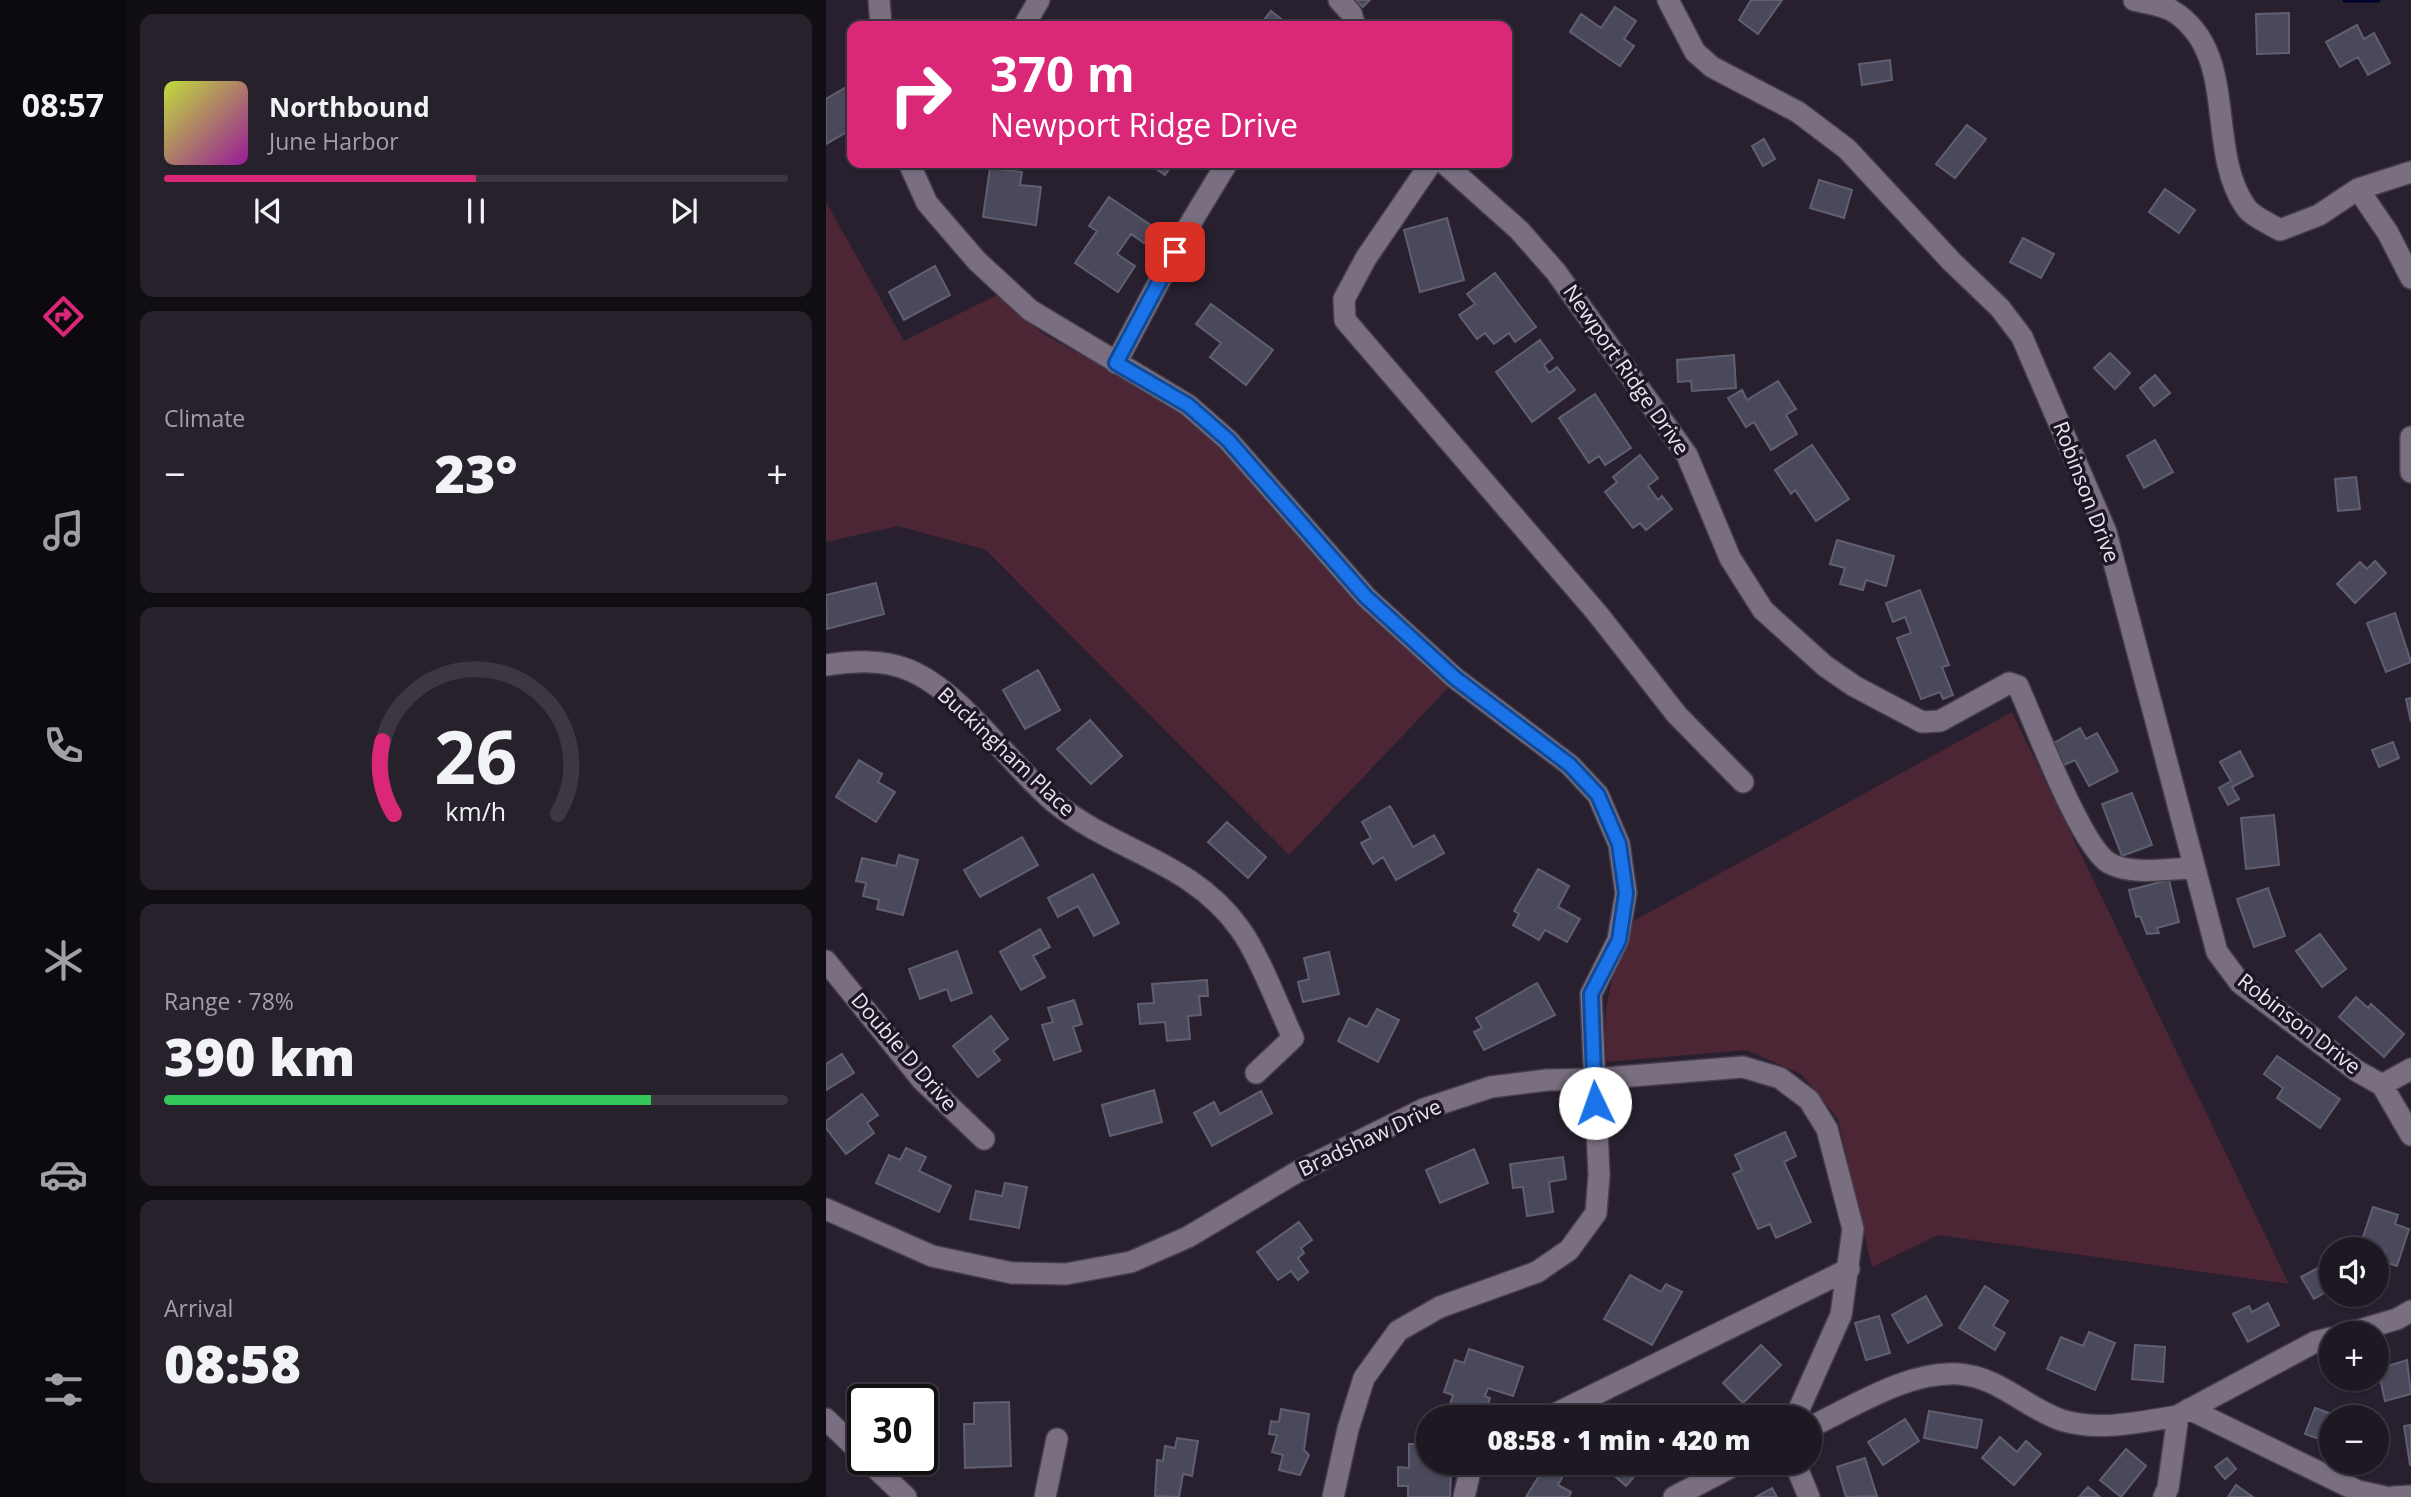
<!DOCTYPE html>
<html lang="en">
<head>
<meta charset="utf-8">
<style>
	body { margin:0; font-family:"Open Sans",sans-serif; background:#26212b; color:#f1f3f6; height:100vh; display:flex; flex-direction:column; font-size:26px; white-space:nowrap }
	* { box-sizing:border-box; margin:0 }
	p { font-size:23px; color:#a1a0a6 }
	.icon { flex:none; width:38px; height:38px; fill:none; stroke:currentColor; stroke-width:2; stroke-linecap:round; stroke-linejoin:round }
	.map { position:relative; flex:1; overflow:hidden }
	.details { display:flex; flex-direction:column; gap:14px; padding:14px; background:#100d13; width:700px }
	.details>* { flex:none }
	.guide { position:absolute; left:21px; top:21px; width:665px; height:147px; border-radius:14px; box-shadow:0 2px 5px #0004,0 0 0 2px #3c3741; background:#db2777; color:#fff; overflow:hidden }
	.buttons { position:absolute; left:1493px; top:1237px; display:grid; gap:14px }
	.buttons a { display:grid; place-items:center; width:70px; height:70px; border-radius:50%; background:#1e1823; box-shadow:0 2px 5px #0004,0 0 0 2px #3c3741; font-size:35px }
	.speed { position:absolute; left:21px; top:1384px; display:flex; gap:14px; font-size:35px; font-weight:700; text-align:center }
	.speed>* { display:grid; place-content:center; width:91px; height:91px; border-radius:50%; background:#1e1823; box-shadow:0 2px 5px #0004,0 0 0 2px #3c3741; line-height:1 }
	.speed .limit { border:4px solid #111; border-radius:10px; background:#fff; color:#111 }
	.pin { position:absolute; display:grid; place-items:center; width:60px; height:60px; color:#fff; margin:-30px; border-radius:14px; box-shadow:0 4px 10px #0006 }
	.me { position:absolute; width:77px; margin:-38px; rotate:357deg; stroke-linejoin:round; filter:drop-shadow(0 0 5px #0008) }
	.turn { display:flex; align-items:center; gap:24px; height:147px; padding:0 28px; font-size:32px }
	.turn .icon { width:91px; height:91px; stroke-width:2.5 }
	.turn b { display:block; font-size:49px; line-height:60px }
	.big { font-size:52px; font-weight:800; line-height:1.1 }
	.details .tile { flex:1; display:flex; flex-direction:column; justify-content:center; gap:10px; min-width:0; padding:0 24px; border-radius:14px; background:#26212b }
	.details .dial { align-items:center; gap:0 }
	.dial svg { height:182px; overflow:visible; fill:none; stroke:#3c3741; stroke-width:7; stroke-linecap:round; text-anchor:middle }
	.dial text { fill:#f1f3f6; stroke:none }
	.song { display:flex; align-items:center; gap:21px }
	.cover { width:84px; height:84px; border-radius:10px; background:linear-gradient(135deg,hsl(70 70% 55%),hsl(300 70% 35%)) }
	.played { height:7px; border-radius:4px; background:linear-gradient(90deg,#db2777 50%,#3c3741 50%) }
	.keys { display:flex; justify-content:space-around; direction:ltr }
	.heat { display:flex; justify-content:space-between; align-items:center; font-size:38px; direction:ltr }
	.charge { height:10px; border-radius:5px; background:linear-gradient(90deg,#34c759 78%,#3c3741 0) }
	.trip { position:absolute; left:590px; top:1405px; width:406px; height:70px; border-radius:35px; background:#1e1823; box-shadow:0 2px 5px #0004,0 0 0 2px #3c3741; font-weight:800; line-height:70px; text-align:center }
	main { display:flex; flex:1; min-height:0 }
	.tabs { display:flex; flex-direction:column; width:126px; justify-content:space-around; align-items:center; background:#0c0a0e; color:#a1a0a6 }
	.tabs .icon { width:49px; height:49px }
	.tabs .selected { color:#db2777 }
	.tabs b { font-size:32px; color:#f1f3f6 }
	.map>svg:first-child { display:block }
	.green { fill:#4c2635 }
	.lines { fill:none; stroke-linecap:round; stroke-linejoin:round }
	.stream { stroke:#00042b; stroke-width:5 }
	.building { fill:#4a495b; stroke:#605f72; stroke-width:2 }
	.minor-casing { stroke:#453d4a; stroke-width:24 }
	.minor { stroke:#796f81; stroke-width:21 }
	.route-casing { stroke:#114b97; stroke-width:18 }
	.route { stroke:#1a73e8; stroke-width:12 }
	.labels { text-anchor:middle; stroke-width:7; stroke-linejoin:round; paint-order:stroke }
	.street-label { font-size:21px; fill:#e9e3ed; stroke:#1f1625 }
</style>
</head>
<body>
<main>
<nav class="tabs">
<b>08:57</b>
<svg class="icon selected" aria-label="directions" viewBox="0 0 24 24"><path d="M12 3l9 9-9 9-9-9zM9 14v-3h6M13 9l2 2-2 2"/></svg>
<svg class="icon" aria-label="music" viewBox="0 0 24 24"><path d="M9 18V5l10-2v13"/><circle cx="6" cy="18" r="3"/><circle cx="16" cy="16" r="3"/></svg>
<svg class="icon" aria-label="phone" viewBox="0 0 24 24"><path d="M5 4h4l2 5-3 2q2 4 5 5l2-3 5 2v4C11 20 4 13 5 4z"/></svg>
<svg class="icon" aria-label="climate" viewBox="0 0 24 24"><path d="M12 3v18M4 7l16 10M4 17L20 7"/></svg>
<svg class="icon" aria-label="car" viewBox="0 0 24 24"><path d="M5 17H2v-5l4-1 3-4h7l3 4 3 1v5h-3M9 17h6M6 11h13"/><circle cx="7" cy="17" r="2"/><circle cx="17" cy="17" r="2"/></svg>
<svg class="icon" aria-label="filters" viewBox="0 0 24 24"><path d="M4 7h16M4 17h16"/><circle cx="9" cy="7" r="2"/><circle cx="15" cy="17" r="2"/></svg>
</nav>
<section class="details">
<div class="tile">
<div class="song"><i class="cover"></i><div><b>Northbound</b><p>June Harbor</p></div></div>
<div class="played"></div>
<div class="keys"><svg class="icon" aria-label="previous" viewBox="0 0 24 24"><path d="M18 5L8 12l10 7zM5 5v14"/></svg><svg class="icon" aria-label="pause" viewBox="0 0 24 24"><path d="M8 5v14M16 5v14"/></svg><svg class="icon" aria-label="next" viewBox="0 0 24 24"><path d="M6 5l10 7-10 7zM19 5v14"/></svg></div>
</div>
<div class="tile"><p>Climate</p>
<div class="heat"><a>−</a><b class="big">23°</b><a>+</a></div>
</div>
<div class="tile dial"><svg viewBox="0 0 100 80">
<path d="M14 69A42 42 0 1 1 86 69"/>
<path d="M14 69A42 42 0 0 1 9 37" stroke="#db2777"/>
<text x="50" y="56" font-size="32" font-weight="700">26</text>
<text x="50" y="72" font-size="11">km/h</text>
</svg></div>
<div class="tile"><p>Range · 78%</p><b class="big">390 km</b><div class="charge"></div></div>
<div class="tile"><p>Arrival</p><b class="big">08:58</b></div>
</section>
<div class="map">
<svg width="1585" height="1497" viewBox="0 0 1585 1497">
	<rect width="100%" height="100%" fill="#28202f"/>
	<path class="green" d="M0 202 78 341 171 295 217 334 330 395 391 440 625 685 463 855 160 550 72 526 0 542Z
		M1186 712 1463 1284 1112 1235 1046 1267 1012 1119 975 1074 920 1050 781 1062C774 1006 787 975 804 923Z"/>
	<g class="lines">
		<path class="stream" d="M1519 0H1552"/>
	</g>
	<path class="building" d="M529 0H544L537 7Z
		M925 0H956L932 34 913 20Z
		M789 7 810 21 798 39 808 46 794 66 744 32 755 14 775 28Z
		M445 11 464 26H433Z
		M1463 13V53L1431 54 1430 14Z
		M1531 25 1538 39 1548 33 1564 63 1542 75 1532 57 1514 67 1500 42Z
		M1064 60 1066 80 1036 85 1033 64Z
		M24 85 26 129 0 144V99Z
		M1141 125 1160 139 1129 178 1110 164Z
		M938 139 949 159 937 166 926 146Z
		M322 163H347L339 175Z
		M164 168 196 172 194 185 215 187 210 225 157 217Z
		M993 180 1026 190 1018 218 984 208Z
		M1339 189 1369 210 1353 233 1323 212Z
		M283 197 329 228 318 243 305 234 291 254 309 266 292 292 249 263 271 231 263 226Z
		M621 218 638 280 594 292 578 230Z
		M1197 238 1228 254 1215 278 1184 262Z
		M109 266 124 295 78 320 63 292Z
		M669 273 710 327 689 342 683 333 668 344 659 333 651 339 633 315 649 304 641 294Z
		M385 304 447 350 420 385 384 357 395 343 370 324Z
		M714 340 727 358 718 365 723 373 731 367 749 390 706 422 670 372Z
		M1284 353 1304 373 1289 389 1268 368Z
		M908 355 910 388 866 391 865 381 852 382 851 360Z
		M1329 375 1344 393 1328 406 1314 388Z
		M952 381 970 409 960 415 971 434 945 450 928 422 920 427 902 398 916 390 921 400Z
		M769 394 805 448 779 465 773 456 763 463 733 418Z
		M1329 440 1347 472 1318 488 1301 456Z
		M986 445 1023 499 990 521 969 490 965 494 949 470Z
		M814 455 832 478 822 486 832 500 836 496 846 509 820 530 814 523 807 528 779 492 791 482 787 477Z
		M1530 477 1534 509 1512 511 1509 479Z
		M1011 540 1068 556 1060 586 1040 580 1037 590 1014 584 1019 568 1004 564Z
		M1549 561 1560 573 1529 603 1511 584 1534 562 1541 569Z
		M50 583 58 614 1 629 0 595Z
		M1094 590 1123 665 1116 667 1127 695 1117 699 1114 692 1095 699 1071 638 1085 633 1079 617 1067 622 1060 603Z
		M1569 613 1585 662 1560 672 1541 623Z
		M212 670 234 710 199 729 177 690Z
		M1585 698V722L1580 699Z
		M264 720 296 756 265 784 231 749Z
		M1254 728 1260 739 1271 733 1292 771 1263 786 1249 760 1238 765 1226 744Z
		M1567 742 1573 758 1553 767 1546 750Z
		M1414 751 1427 776 1406 787 1413 799 1402 805 1393 788 1405 781 1394 762Z
		M33 760 56 774 52 782 69 792 50 822 10 797Z
		M1306 793 1326 845 1296 856 1276 804Z
		M564 806 587 847 608 835 618 853 570 880 557 857 547 864 535 843 545 838 536 822Z
		M1448 815 1453 865 1420 869 1415 818Z
		M401 822 440 857 422 878 382 842Z
		M196 837 212 865 154 897 138 870Z
		M73 855 92 860 77 915 51 909 53 900 37 896 40 883 30 881 36 858 70 866Z
		M712 869 743 886 732 907 754 919 741 942 719 930 713 940 687 925 693 914 688 911Z
		M267 874 293 923 268 936 252 906 232 917 222 898Z
		M1343 880 1353 922 1331 928 1333 933 1321 934 1314 916 1310 917 1303 890Z
		M1442 888 1459 936 1428 947 1411 899Z
		M214 929 224 947 207 956 219 977 195 990 174 952Z
		M1494 934 1520 969 1496 987 1470 951Z
		M131 951 146 993 125 1001 121 989 94 999 83 969Z
		M503 952 513 994 477 1002 472 982 483 979 478 958Z
		M381 980 382 996H373L375 1015 362 1016 364 1039 341 1041 339 1022 314 1024 312 1004 328 1003 326 984Z
		M711 983 729 1015 658 1050 648 1032 656 1028 650 1018Z
		M1530 997 1542 1008 1545 1004 1578 1034 1558 1057 1513 1017Z
		M248 1000 256 1024 247 1027 255 1051 228 1060 216 1025 227 1022 222 1008Z
		M551 1009 573 1020 552 1062 512 1041 523 1018 541 1027Z
		M165 1016 182 1039 167 1051 174 1060 152 1077 127 1046Z
		M16 1054 28 1073 0 1090V1064Z
		M1451 1056 1514 1099 1494 1128 1451 1098 1457 1088 1438 1074Z
		M328 1090 336 1122 284 1136 276 1105Z
		M435 1091 446 1113 386 1146 368 1113 388 1102 394 1114Z
		M36 1094 52 1115 41 1123 48 1133 20 1154 0 1128V1121Z
		M959 1132 970 1156 958 1162 985 1222 950 1238 944 1224 932 1229 907 1174 916 1170 909 1155Z
		M80 1148 100 1157 93 1171 125 1186 113 1212 50 1183 63 1155 74 1160Z
		M648 1149 662 1183 614 1203 600 1170Z
		M737 1157 740 1179 723 1182 727 1212 701 1216 697 1187 687 1188 684 1164Z
		M179 1183 201 1187 193 1228 144 1219 150 1191 176 1196Z
		M1547 1207 1572 1215 1569 1224 1583 1229 1571 1266 1556 1261 1559 1251 1535 1243Z
		M473 1222 486 1240 475 1248 478 1253 472 1258 482 1272 472 1280 465 1271 452 1280 431 1252Z
		M1505 1261V1289L1488 1299 1475 1277Z
		M804 1275 835 1292 840 1284 856 1292 826 1345 778 1319Z
		M1159 1286 1182 1301 1167 1326 1179 1333 1169 1350 1133 1328Z
		M1100 1296 1116 1325 1082 1343 1066 1315Z
		M1442 1303 1453 1325 1422 1342 1407 1314 1423 1306 1426 1312Z
		M1053 1316 1064 1353 1040 1360 1029 1323Z
		M1263 1332 1289 1343 1269 1390 1221 1369 1235 1337 1257 1346Z
		M935 1345 955 1365 917 1403 897 1383Z
		M1309 1345 1339 1347 1337 1382 1306 1379Z
		M643 1349 697 1367 687 1396 662 1388 659 1396 664 1398 657 1418 623 1408 627 1395 618 1392 629 1360 638 1363Z
		M1581 1360 1585 1394 1559 1401 1552 1369Z
		M183 1402 185 1466 139 1468 138 1424H148V1403Z
		M1489 1408 1517 1418H1505V1443L1479 1434Z
		M455 1409 483 1414 478 1450 483 1455 474 1475 453 1470 457 1455 446 1452 451 1435 443 1434 445 1421 453 1422Z
		M1103 1411 1156 1420 1151 1448 1098 1438Z
		M1079 1419 1093 1441 1057 1465 1042 1442Z
		M1585 1425V1465H1584L1578 1426Z
		M1174 1437 1191 1452 1200 1441 1215 1454 1188 1485 1156 1458Z
		M351 1438 372 1441 366 1476 357 1474 353 1497 329 1496 331 1460 337 1461 339 1446 349 1448Z
		M583 1444H602V1463H611V1472H625L624 1497H582V1486H572V1467L583 1468Z
		M1300 1449 1320 1466 1295 1497 1274 1480Z
		M1039 1458 1051 1496 1020 1497 1011 1467Z
		M1401 1458 1410 1469 1399 1479 1389 1467Z
		M721 1463H744L732 1485 745 1492 743 1497H700Z
		M774 1463H820L800 1486Z
		M1410 1485 1427 1497H1402Z
		M1262 1487 1274 1497H1253Z
		M946 1488 951 1497H930Z"/>
	<g class="lines">
		<defs>
			<path id="minor" d="M53 0 55 26
				M513 0 525 13 529 26
				M842 0 869 52 886 67 972 112 1021 149 1126 262 1174 308 1196 337 1280 532 1391 952 1414 983 1531 1071 1556 1085 1585 1135
				M1308 0C1320 3 1335 5 1345 10 1414 51 1379 147 1419 206 1425 216 1444 224 1454 230L1493 215 1532 189 1585 172
				M198 26 213 0
				M83 163 101 203 151 261 204 310 362 405 402 440 540 597 629 678 744 765 772 795 793 844 800 893 792 940 765 994 773 1175 770 1213 743 1250 711 1272 614 1307 572 1331 538 1378 522 1429 507 1497
				M605 163 540 258 518 299 519 320 771 613 851 715 917 782
				M618 163 693 230 730 272 861 455 904 558 937 610 999 666 1028 686 1096 722 1114 721 1183 683 1192 686C1208 721 1255 847 1283 863 1306 876 1345 868 1369 868
				M1532 189 1562 233 1585 278
				M290 363 361 229 401 163
				M1585 437V472
				M0 665C28 661 56 659 83 670 136 692 183 764 228 802 288 852 365 860 414 929 433 955 453 1008 467 1038L430 1073
				M0 961 96 1080 158 1139
				M1556 1085 1585 1069
				M0 1209 106 1256 186 1273 240 1274 305 1262 362 1237 471 1172 598 1109 665 1087 721 1080 768 1079 917 1067 954 1078 983 1100 1001 1129 1027 1229 1015 1315 969 1418
				M1520 1334 1571 1319 1585 1311
				M1363 1409 1532 1491 1559 1497
				M1353 1415 1489 1342 1505 1338
				M721 1418 1023 1269
				M0 1419 37 1455
				M984 1427C1029 1406 1081 1371 1133 1374 1173 1377 1200 1408 1235 1420 1274 1432 1313 1422 1352 1416L1342 1488 1338 1497
				M41 1460 80 1497
				M969 1463 983 1497
				M219 1497 231 1439
				M638 1497 646 1463
				M848 1497 913 1463
				M1567 1497 1585 1496"/>
		</defs>
		<use href="#minor" class="minor-casing"/>
		<use href="#minor" class="minor"/>
	</g>
	<g class="lines">
		<defs>
			<path id="route" d="M349 252 290 363 362 405 402 440 540 597 629 678 744 765 772 795 793 844 800 893 793 940 765 994 769 1103"/>
		</defs>
		<use href="#route" class="route-casing"/>
		<use href="#route" class="route"/>
	</g>
	<g class="labels">
		<g class="street-label">
			<text transform="translate(800 370) rotate(55)" y="7">Newport Ridge Drive</text>
			<text transform="translate(1260 492) rotate(69)" y="7">Robinson Drive</text>
			<text transform="translate(180 752) rotate(43)" y="7">Buckingham Place</text>
			<text transform="translate(1473 1024) rotate(38)" y="7">Robinson Drive</text>
			<text transform="translate(78 1052) rotate(49)" y="7">Double D Drive</text>
			<text transform="translate(544 1138) rotate(-25)" y="7">Bradshaw Drive</text>
		</g>
	</g>
</svg>
<div class="buttons">
<a><svg class="icon" aria-label="sound" viewBox="0 0 24 24"><path d="M4 9h4l5-4v14l-5-4H4zM17 9q2 3 0 6"/></svg></a>
<a>+</a>
<a>−</a>
</div>
<div class="speed"><div class="limit">30</div></div>
<div class="pin" style="left:349px;top:252px;background:#d93025"><svg class="icon" aria-label="arrive" viewBox="0 0 24 24"><path d="M6 21V4h12l-3 4 3 4H6"/></svg></div>
<svg class="me" style="left:769px;top:1103px" viewBox="-20 -20 40 40"><circle r="19" fill="#fff"/><path d="M0-13L10 11 0 6-10 11z" fill="#1a73e8"/></svg>
<div class="trip">08:58 · 1 min · 420 m</div>
<div class="guide">
<div class="turn"><svg class="icon" aria-label="right" viewBox="0 0 24 24"><path d="M7 20v-9h11M14 6l5 5-5 5"/></svg><div><b>370 m</b>Newport Ridge Drive</div></div>
</div>
</div>
</main>
</body>
</html>
